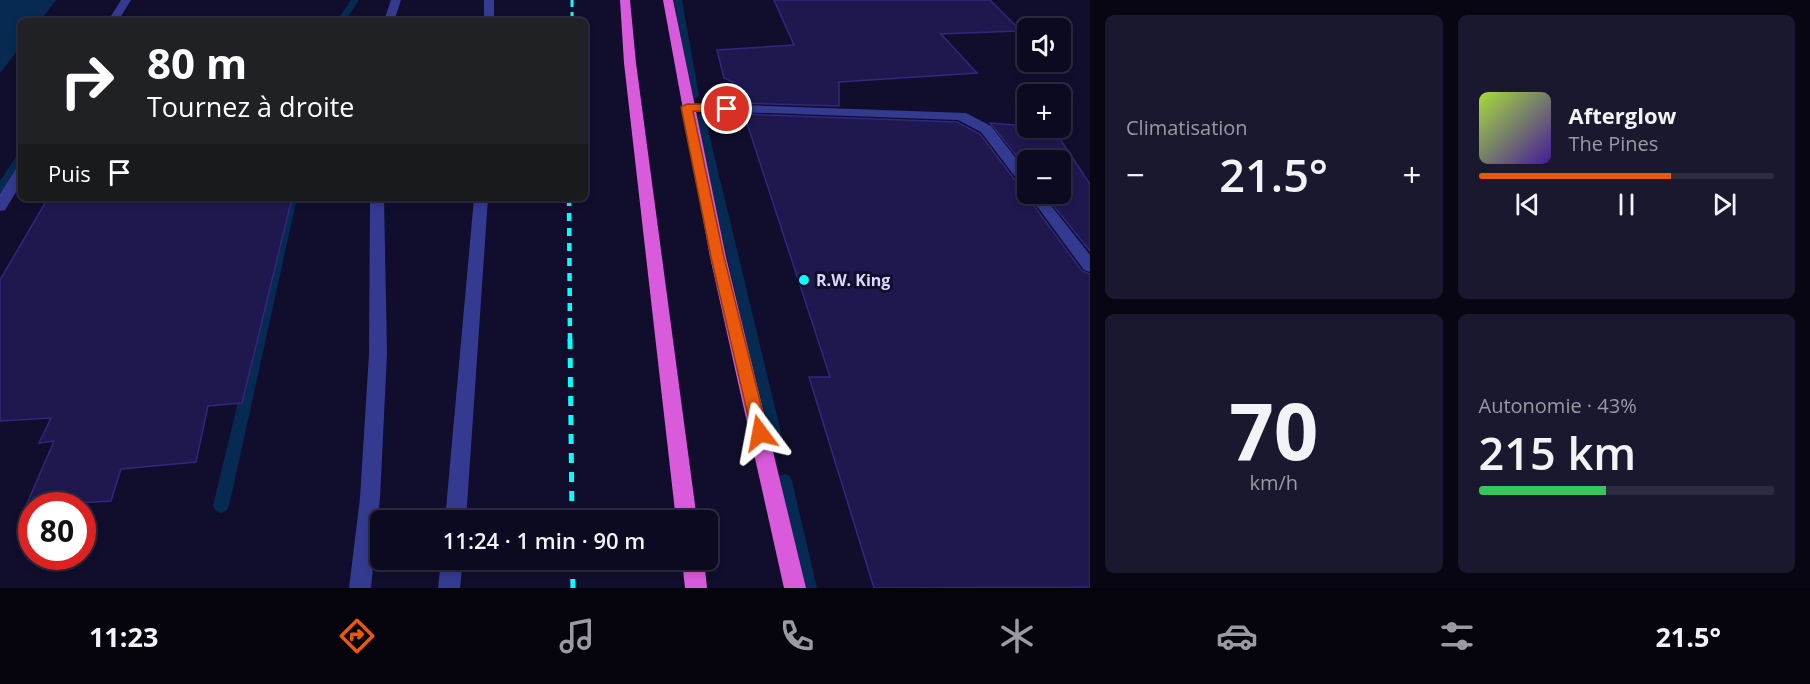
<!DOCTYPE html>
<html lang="fr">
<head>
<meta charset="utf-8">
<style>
	body { margin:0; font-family:"Open Sans",sans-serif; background:#1a182e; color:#f1f3f6; height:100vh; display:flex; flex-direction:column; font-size:22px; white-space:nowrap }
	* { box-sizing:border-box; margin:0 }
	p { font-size:20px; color:#9a9aa5 }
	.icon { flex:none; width:33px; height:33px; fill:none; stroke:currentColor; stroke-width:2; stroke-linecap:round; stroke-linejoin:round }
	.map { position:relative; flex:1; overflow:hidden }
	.sheet { display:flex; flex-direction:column; gap:15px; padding:15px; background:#070612; width:720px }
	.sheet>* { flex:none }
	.banner { position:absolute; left:18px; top:18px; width:570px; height:183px; border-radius:9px; box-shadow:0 3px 9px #0003,0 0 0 2px #2c2b3f; background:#202124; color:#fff; overflow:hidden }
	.controls { position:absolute; left:1017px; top:18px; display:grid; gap:12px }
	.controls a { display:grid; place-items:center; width:54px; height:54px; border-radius:9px; background:#0c0a21; box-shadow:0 3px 9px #0003,0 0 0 2px #2c2b3f; font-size:30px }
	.speed { position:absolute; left:18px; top:492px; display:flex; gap:12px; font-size:30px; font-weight:700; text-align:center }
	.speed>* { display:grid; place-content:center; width:78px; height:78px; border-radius:50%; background:#0c0a21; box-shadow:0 3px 9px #0003,0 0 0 2px #2c2b3f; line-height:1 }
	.speed .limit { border:9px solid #d22; background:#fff; color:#111 }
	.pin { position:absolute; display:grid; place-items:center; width:51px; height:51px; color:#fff; margin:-26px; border:3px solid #fff; border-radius:50%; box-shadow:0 2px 6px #0007 }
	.me { position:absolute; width:66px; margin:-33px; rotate:347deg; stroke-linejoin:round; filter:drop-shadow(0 0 4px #0008) }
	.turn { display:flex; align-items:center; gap:21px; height:126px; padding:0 30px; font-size:27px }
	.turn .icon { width:78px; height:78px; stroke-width:2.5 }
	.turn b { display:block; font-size:42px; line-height:51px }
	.then { display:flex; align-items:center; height:57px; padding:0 30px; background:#0003; gap:12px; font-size:22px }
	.big { font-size:45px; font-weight:600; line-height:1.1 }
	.sheet .card { flex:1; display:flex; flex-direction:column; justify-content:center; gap:9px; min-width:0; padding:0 21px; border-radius:9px; background:#1a182e }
	.sheet .dial { align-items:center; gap:0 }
	.dial b { font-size:78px; line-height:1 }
	.song { display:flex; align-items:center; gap:18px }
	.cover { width:72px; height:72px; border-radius:9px; background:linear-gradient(135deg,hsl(80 70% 55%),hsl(260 70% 35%)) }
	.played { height:6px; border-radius:3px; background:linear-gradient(90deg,#ea580c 65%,#2c2b3f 65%) }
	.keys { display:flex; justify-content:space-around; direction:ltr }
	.heat { display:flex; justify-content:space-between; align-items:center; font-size:33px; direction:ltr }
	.charge { height:9px; border-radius:4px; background:linear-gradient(90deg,#34c759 43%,#2c2b3f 0) }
	.sheet .tiles { flex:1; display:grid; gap:15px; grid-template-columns:repeat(2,1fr) }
	.trip { position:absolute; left:370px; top:510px; width:348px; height:60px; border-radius:9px; background:#0c0a21; box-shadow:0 3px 9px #0003,0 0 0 2px #2c2b3f; font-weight:600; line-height:60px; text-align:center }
	.tab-bar { display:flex; height:96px; justify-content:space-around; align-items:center; background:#05040d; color:#9a9aa5 }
	.tab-bar .icon { width:42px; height:42px }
	.tab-bar .selected { color:#ea580c }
	.tab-bar b { font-size:27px; color:#f1f3f6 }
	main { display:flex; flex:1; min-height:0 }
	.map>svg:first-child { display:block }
	.water { fill:#072a52 }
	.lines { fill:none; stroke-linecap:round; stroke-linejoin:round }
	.stream { fill:#072a52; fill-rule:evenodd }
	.building { fill:#1e184f; stroke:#30287d; stroke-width:1.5 }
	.service { fill:#343a8f; fill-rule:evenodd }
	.minor { fill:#343a8f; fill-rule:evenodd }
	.tertiary { fill:#343a8f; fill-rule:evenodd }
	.trunk { fill:#d95adb; fill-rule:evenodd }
	.rail-far2 { stroke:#05ffff; stroke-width:3; stroke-dasharray:7 5; stroke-linecap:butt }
	.rail-far1 { stroke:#05ffff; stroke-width:4.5; stroke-dasharray:8 7; stroke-linecap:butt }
	.rail { stroke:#05ffff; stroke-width:5; stroke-dasharray:10 9; stroke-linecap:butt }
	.route { fill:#ea580c; stroke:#983908; stroke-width:1.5 }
	.poi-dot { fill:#05ffff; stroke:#100e2c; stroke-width:2 }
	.labels { text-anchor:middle; stroke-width:6; stroke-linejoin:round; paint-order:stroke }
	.poi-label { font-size:16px; font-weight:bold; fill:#d9d9ff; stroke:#100e2c; text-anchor:start }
</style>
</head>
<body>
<main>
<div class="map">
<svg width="1090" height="588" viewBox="0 0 1090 588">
	<rect width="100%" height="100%" fill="#100e2c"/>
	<path class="water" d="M0 0H56L40 21H21V46L0 73Z"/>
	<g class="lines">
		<path class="stream" d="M351 0H359L345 21H337Z
			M674 0H682L699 96 694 99 689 96Z
			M700 114 705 117 783 441 781 446 776 448 771 446 769 441 695 117Z
			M21 154V165L4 191 0 193V181L17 155Z
			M287 198H297L229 506 226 511 221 513 216 511 213 506Z
			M785 474 790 476 792 481 817 588H801L778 481 780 476Z"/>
	</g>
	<path class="building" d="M774 0H990L1021 31 941 34 977 73 839 82V106L740 103 733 82 724 78 717 50 794 45Z
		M744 114 957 122 980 134 1021 188 1028 191 1026 195 1082 271 1090 274V587L874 588 809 377H830Z
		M990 123 1028 126V131L1056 133 1090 184V251L1044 194H1060V160H1028V170Z
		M48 198H292L242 403 208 406 196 462 121 469 111 501 26 506 54 441 39 443 51 418 0 421V280Z"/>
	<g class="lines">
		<path class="service" d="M687 103 966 113 991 126 1028 174V189L1023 187 981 132 958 120 683 110 681 107 683 104Z
			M1028 194H1042L1090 255V272L1084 270Z"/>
		<path class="minor" d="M121 0H131L118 21H108Z
			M391 0H401L394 21H384Z
			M21 167V184L5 210 0 211V194L16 169Z
			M370 198H384L387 354 380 498 371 588H349L360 498 369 354Z"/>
		<path class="tertiary" d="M484 0H494V21H484Z
			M474 198H488L466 520H445Z
			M441 560H463L460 588H438Z"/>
		<path class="trunk" d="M620 0H630L636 63 697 520H676L624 63Z
			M663 0H673L726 257 806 588H784L710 257Z
			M682 560H704L707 588H685Z"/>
		<path class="rail-far2" d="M572 0V21"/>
		<path class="rail-far1" d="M569 198 570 341"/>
		<path class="rail" d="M570 339 572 520
			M572 560 573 588"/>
	</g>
	<path class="route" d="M687 104 727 105 732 109 727 112 693 111 724 257 768 433 766 438 760 440 754 438 752 433 711 257 681 107Z"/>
	<circle class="poi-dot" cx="804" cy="280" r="6"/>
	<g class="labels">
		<g class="poi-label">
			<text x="816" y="286">R.W. King</text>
		</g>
	</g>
</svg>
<div class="controls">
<a><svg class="icon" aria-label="sound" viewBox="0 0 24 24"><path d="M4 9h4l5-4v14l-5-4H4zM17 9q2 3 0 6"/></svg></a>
<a>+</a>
<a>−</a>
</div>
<div class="speed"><div class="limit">80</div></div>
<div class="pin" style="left:727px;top:109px;background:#d93025"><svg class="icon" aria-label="arrive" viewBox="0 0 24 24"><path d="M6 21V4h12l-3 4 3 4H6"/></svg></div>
<svg class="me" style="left:760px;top:433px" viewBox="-20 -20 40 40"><path d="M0-17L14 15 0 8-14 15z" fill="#ea580c" stroke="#fff" stroke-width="4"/></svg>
<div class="trip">11:24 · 1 min · 90 m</div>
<div class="banner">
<div class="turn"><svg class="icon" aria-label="right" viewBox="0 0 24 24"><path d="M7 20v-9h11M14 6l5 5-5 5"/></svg><div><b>80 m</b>Tournez à droite</div></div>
<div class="then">Puis<svg class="icon" aria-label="arrive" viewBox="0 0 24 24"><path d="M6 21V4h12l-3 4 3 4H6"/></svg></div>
</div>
</div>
<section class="sheet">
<div class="tiles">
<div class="card"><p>Climatisation</p>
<div class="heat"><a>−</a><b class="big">21.5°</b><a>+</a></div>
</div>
<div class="card">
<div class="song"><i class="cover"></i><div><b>Afterglow</b><p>The Pines</p></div></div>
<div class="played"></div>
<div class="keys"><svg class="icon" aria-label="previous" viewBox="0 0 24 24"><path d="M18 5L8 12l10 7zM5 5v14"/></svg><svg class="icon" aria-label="pause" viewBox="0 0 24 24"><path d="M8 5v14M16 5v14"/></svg><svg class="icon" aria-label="next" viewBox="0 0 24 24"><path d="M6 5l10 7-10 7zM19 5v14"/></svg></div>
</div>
<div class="card dial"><b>70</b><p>km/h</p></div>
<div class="card"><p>Autonomie · 43%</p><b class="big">215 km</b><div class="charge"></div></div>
</div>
</section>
</main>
<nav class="tab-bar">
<b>11:23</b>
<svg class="icon selected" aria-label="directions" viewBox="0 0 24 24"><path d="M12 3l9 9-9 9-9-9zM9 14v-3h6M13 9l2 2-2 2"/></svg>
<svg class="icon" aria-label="music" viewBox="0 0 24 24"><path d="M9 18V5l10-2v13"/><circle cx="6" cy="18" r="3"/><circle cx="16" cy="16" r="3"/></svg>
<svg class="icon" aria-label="phone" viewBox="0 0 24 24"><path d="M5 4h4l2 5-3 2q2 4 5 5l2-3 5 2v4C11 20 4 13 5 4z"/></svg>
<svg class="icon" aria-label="climate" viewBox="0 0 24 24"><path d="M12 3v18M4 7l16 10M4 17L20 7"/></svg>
<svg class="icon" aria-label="car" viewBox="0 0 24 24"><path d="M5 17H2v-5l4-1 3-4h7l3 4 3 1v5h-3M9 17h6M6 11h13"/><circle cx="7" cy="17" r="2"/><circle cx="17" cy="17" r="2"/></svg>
<svg class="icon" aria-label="filters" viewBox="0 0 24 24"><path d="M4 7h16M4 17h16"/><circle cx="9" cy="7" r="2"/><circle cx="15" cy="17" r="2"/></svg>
<b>21.5°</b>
</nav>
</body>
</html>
